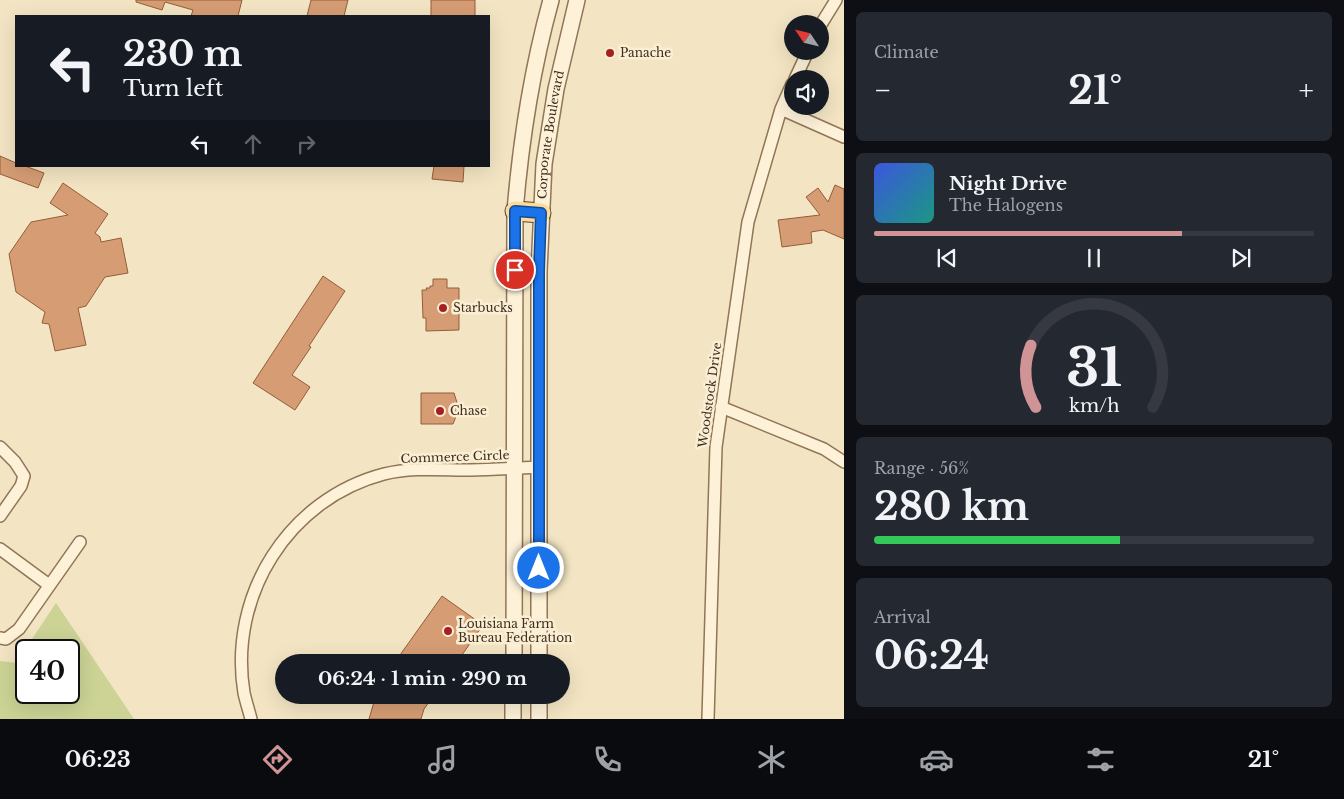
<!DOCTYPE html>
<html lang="en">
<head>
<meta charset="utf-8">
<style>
	body { margin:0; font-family:"Libre Baskerville",serif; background:#242831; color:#f1f3f6; height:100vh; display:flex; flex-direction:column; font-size:19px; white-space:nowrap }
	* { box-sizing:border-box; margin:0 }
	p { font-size:16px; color:#9ea1a6 }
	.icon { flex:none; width:28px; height:28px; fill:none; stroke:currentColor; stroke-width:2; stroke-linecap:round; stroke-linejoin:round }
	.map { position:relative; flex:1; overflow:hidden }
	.sheet { display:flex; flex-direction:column; gap:12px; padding:12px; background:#0d0f14; width:500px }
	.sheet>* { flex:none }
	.hud { position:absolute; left:15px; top:15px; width:475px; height:152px; border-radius:0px; box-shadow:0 5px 20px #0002; background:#171b24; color:#f1f3f6; overflow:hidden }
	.needle { width:32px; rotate:305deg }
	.fabs { position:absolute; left:784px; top:15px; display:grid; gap:10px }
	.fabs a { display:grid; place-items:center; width:45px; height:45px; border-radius:50%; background:#171b24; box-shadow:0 5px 20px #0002; font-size:25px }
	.speed { position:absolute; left:15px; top:639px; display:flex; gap:10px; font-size:25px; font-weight:700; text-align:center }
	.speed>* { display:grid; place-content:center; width:65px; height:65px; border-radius:50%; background:#171b24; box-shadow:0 5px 20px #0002; line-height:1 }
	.speed .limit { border:2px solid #111; border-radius:8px; background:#fff; color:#111 }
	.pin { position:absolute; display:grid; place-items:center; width:42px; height:42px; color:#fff; margin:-21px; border:2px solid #fff; border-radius:50%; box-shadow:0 1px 5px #0007 }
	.me { position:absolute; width:55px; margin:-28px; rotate:0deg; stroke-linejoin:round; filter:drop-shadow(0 0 4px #0008) }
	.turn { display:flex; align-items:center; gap:18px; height:105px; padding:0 25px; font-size:22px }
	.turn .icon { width:65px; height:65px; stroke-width:2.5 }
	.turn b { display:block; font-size:35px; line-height:42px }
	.lanes { display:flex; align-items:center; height:48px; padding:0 25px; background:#0003; justify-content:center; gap:25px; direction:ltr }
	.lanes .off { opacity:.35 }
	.big { font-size:38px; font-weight:800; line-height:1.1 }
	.sheet .card { flex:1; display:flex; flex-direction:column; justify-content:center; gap:8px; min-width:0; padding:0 18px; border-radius:8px; background:#242831 }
	.sheet .dial { align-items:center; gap:0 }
	.dial svg { height:130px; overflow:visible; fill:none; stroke:#363941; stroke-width:7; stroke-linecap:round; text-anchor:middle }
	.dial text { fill:#f1f3f6; stroke:none }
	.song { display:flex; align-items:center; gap:15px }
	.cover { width:60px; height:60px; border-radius:8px; background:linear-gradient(135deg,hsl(230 70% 55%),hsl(170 70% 35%)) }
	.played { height:5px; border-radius:2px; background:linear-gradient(90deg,#d09496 70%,#363941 70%) }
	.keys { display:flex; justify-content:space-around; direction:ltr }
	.heat { display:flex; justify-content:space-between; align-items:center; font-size:28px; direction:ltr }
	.charge { height:8px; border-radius:4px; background:linear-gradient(90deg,#34c759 56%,#363941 0) }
	.trip { position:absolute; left:275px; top:654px; width:295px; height:50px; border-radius:25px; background:#171b24; box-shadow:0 5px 20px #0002; font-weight:800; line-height:50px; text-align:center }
	.tabs { display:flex; height:80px; justify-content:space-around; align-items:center; background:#090b0e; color:#9ea1a6 }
	.tabs .icon { width:35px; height:35px }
	.tabs .active { color:#d09496 }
	.tabs b { font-size:22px; color:#f1f3f6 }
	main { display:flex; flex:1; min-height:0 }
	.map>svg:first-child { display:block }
	.green { fill:#ccd395 }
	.building { fill:#d69d74; stroke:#935d3a }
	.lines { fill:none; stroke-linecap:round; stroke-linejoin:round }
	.minor-casing { stroke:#917557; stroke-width:14 }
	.tertiary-casing { stroke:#917557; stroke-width:18 }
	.primary-casing { stroke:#5e432c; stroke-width:21 }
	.minor { stroke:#fdf2d8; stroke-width:11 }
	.tertiary { stroke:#fdf2d8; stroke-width:15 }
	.primary { stroke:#fbdb97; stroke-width:19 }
	.route-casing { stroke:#114b97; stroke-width:12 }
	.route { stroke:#1a73e8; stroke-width:9 }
	.poi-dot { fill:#a71f20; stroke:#faefd4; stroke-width:2 }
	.labels { text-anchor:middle; stroke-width:5; stroke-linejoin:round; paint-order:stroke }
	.poi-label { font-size:12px; fill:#3f2d1d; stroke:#faefd4; text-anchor:start }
	.street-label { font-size:12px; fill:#3f2d1d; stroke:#faefd4 }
</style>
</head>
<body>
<main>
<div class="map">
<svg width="844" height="719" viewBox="0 0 844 719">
	<rect width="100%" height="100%" fill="#f3e5c3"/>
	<path class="green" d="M56 603 134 719H0V661L26 664V692H69V650H26V661L22 654Z"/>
	<path class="building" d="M136 0H242L238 16H191L193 10 165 2 162 10 136 2Z
		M311 0H348L344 16H307Z
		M431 0H475V16H431Z
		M0 156 16 163V166H25L44 173 38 188 0 174Z
		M434 166H464L463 182 432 179Z
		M63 183 108 214 95 233 100 237 101 242 121 238 128 273 105 277 86 306 78 308 86 345 55 351 49 324 42 323 45 312 16 292 9 254 31 222 68 215 50 203Z
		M835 185 844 189V239L823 230 811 232 812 243 782 247 778 220 820 215 806 197 818 188 828 202Z
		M323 276 345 291 309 346 311 347 292 375 310 387 295 410 253 383Z
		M433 279H447V288H459V330L426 331V318H423L422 290H427L426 288H430V286H433Z
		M421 393H454L459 409 453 424H421Z
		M442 596 483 625 457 662H395Z
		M376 695H434L424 709 421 719H369Z"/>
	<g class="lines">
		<defs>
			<path id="minor" d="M820 26 836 0
				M795 79 808 51
				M781 109 844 137
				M721 407 824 449 844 462
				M0 447 15 462 24 476 21 486 0 516
				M0 549 49 585
				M0 638 6 639 19 629 80 542
				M251 719C249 711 246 702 244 693 228 596 288 499 384 474 412 467 442 470 471 470 494 470 517 468 539 467
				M708 719 716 447 748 222 781 109 792 84"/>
			<g id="tertiary">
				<path d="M514 662 515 211C521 139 532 69 551 0"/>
				<path id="s1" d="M539 662V271L544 164 556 89 577 0"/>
				<path d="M513 719V695"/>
				<path d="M539 719V695"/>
			</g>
			<path id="primary" d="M515 211 541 213"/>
		</defs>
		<use href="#minor" class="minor-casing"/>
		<use href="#tertiary" class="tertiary-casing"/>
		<use href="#primary" class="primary-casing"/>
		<use href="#minor" class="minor"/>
		<use href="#tertiary" class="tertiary"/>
		<use href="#primary" class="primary"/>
	</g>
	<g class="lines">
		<defs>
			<path id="route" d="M515 270V211L541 213 539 271V568"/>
		</defs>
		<use href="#route" class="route-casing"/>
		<use href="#route" class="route"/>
	</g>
	<g class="poi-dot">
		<circle cx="610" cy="53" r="5"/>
		<circle cx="443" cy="308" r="5"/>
		<circle cx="440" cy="411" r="5"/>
		<circle cx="448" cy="631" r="5"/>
	</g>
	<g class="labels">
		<g class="poi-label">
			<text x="620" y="57">Panache</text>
			<text x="453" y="312">Starbucks</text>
			<text x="450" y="415">Chase</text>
			<text x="458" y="628">Louisiana Farm<tspan x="458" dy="14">Bureau Federation</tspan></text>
		</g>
		<g class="street-label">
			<text dy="4" stroke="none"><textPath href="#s1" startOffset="528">Corporate Boulevard</textPath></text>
			<text transform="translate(710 395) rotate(-82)" y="4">Woodstock Drive</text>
			<text transform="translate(455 457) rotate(-2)" y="4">Commerce Circle</text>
		</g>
	</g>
</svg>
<div class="fabs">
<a><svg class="needle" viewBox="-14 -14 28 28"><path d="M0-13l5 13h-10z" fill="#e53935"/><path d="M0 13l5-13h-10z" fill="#9ea1a6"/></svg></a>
<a><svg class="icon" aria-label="sound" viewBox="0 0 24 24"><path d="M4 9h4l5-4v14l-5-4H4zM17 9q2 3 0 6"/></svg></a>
</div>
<div class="speed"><div class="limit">40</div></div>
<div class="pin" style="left:515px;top:270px;background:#d93025"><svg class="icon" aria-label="arrive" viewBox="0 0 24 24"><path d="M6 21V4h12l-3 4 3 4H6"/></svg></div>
<svg class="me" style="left:539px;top:568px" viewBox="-20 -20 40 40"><circle r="17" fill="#1a73e8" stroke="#fff" stroke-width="3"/><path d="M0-11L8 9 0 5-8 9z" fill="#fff"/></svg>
<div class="trip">06:24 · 1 min · 290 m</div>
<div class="hud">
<div class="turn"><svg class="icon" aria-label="left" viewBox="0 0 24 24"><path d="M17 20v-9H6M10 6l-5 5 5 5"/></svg><div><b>230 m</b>Turn left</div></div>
<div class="lanes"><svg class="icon" aria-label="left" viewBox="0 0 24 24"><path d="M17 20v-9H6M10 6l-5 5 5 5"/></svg><svg class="icon off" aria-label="ahead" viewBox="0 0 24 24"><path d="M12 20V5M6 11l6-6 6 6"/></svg><svg class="icon off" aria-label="right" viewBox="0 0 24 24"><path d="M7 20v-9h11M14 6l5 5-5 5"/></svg></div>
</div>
</div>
<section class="sheet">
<div class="card"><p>Climate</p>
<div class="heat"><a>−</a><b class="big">21°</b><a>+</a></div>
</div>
<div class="card">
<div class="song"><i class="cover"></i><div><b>Night Drive</b><p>The Halogens</p></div></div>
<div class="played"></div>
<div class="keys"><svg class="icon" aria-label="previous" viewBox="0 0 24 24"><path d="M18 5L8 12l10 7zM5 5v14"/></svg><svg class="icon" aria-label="pause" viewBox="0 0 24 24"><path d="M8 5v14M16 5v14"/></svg><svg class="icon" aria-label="next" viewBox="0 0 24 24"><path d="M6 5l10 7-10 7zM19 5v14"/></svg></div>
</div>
<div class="card dial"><svg viewBox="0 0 100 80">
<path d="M14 69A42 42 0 1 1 86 69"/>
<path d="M14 69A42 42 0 0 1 11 31" stroke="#d09496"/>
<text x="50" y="56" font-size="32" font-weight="700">31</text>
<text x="50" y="72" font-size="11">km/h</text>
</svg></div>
<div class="card"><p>Range · 56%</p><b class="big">280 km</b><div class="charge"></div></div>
<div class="card"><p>Arrival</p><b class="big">06:24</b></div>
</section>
</main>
<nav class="tabs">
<b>06:23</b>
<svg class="icon active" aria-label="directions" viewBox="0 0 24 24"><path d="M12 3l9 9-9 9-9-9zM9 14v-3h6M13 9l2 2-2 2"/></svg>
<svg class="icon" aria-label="music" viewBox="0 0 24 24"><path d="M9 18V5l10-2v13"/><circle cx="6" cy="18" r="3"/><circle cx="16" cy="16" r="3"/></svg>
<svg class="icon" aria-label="phone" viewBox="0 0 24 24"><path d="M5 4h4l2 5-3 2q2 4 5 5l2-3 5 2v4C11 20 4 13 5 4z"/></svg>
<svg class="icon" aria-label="climate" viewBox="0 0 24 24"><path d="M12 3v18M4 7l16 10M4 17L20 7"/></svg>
<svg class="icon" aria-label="car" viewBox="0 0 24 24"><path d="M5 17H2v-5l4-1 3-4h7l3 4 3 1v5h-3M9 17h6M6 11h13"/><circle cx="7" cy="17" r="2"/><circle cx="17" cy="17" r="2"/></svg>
<svg class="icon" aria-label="filters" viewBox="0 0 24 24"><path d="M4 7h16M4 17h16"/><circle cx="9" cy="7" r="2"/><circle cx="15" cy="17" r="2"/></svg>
<b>21°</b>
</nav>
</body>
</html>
